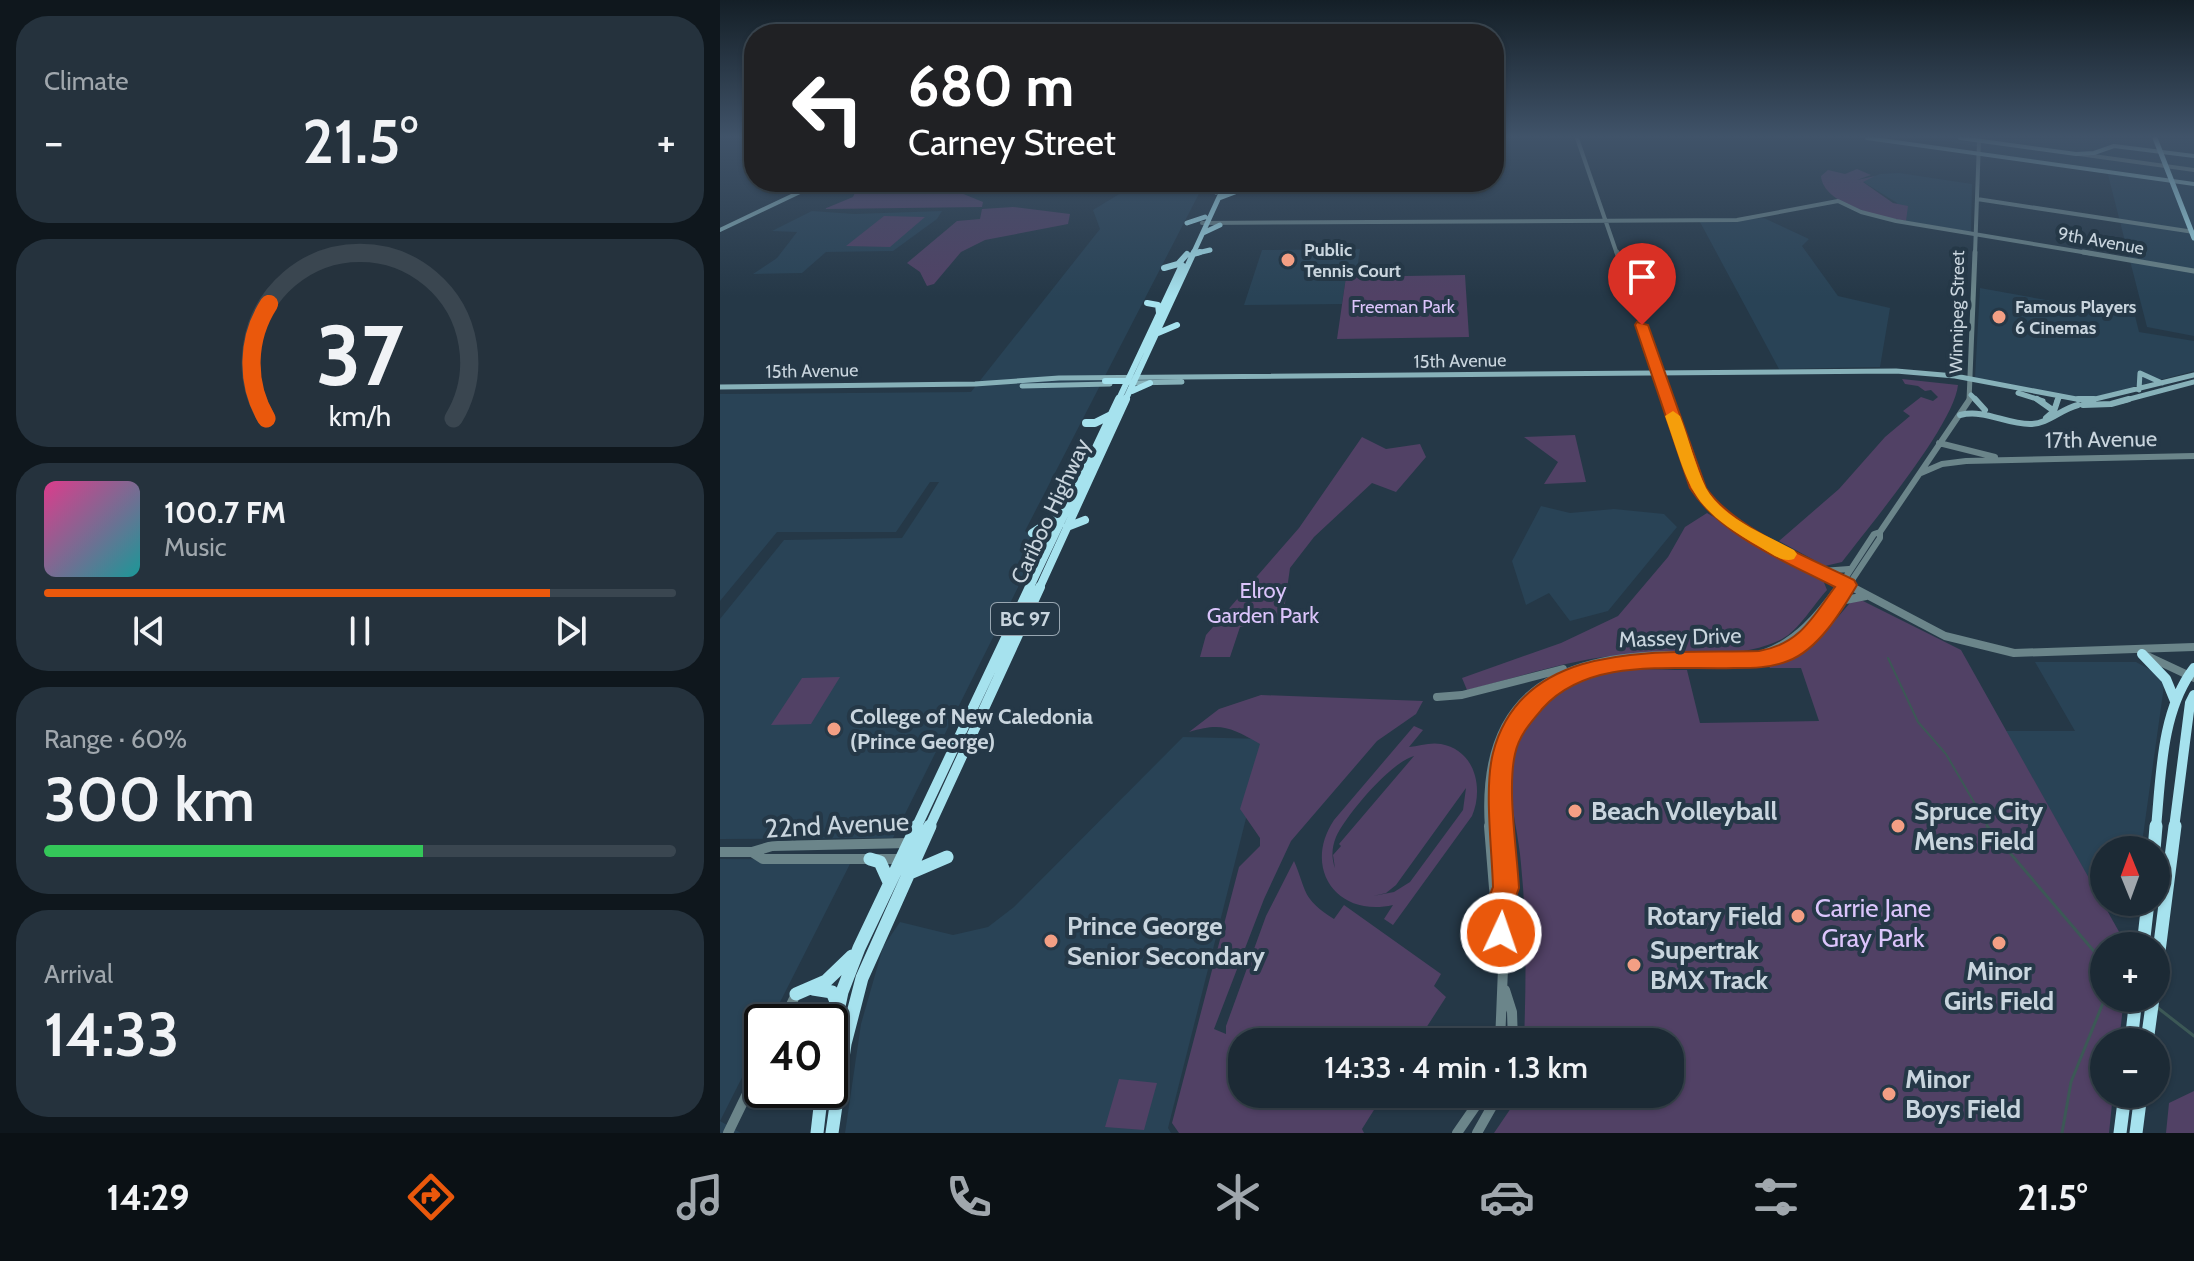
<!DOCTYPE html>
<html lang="en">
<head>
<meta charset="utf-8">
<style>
	body { margin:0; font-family:Cabin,sans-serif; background:#25323d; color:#f1f3f6; height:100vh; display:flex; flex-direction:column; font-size:30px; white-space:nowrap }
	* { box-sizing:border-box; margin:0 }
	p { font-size:26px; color:#a0a7ad }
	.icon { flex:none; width:44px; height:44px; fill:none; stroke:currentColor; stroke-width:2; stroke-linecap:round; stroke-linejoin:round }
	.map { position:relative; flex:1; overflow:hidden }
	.details { display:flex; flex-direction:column; gap:16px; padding:16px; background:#0f171d; width:720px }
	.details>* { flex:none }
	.hud { position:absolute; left:24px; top:24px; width:760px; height:168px; border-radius:32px; box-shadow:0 2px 6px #0004,0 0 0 2px #3a4650; background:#202124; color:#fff; overflow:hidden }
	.needle { width:52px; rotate:359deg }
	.tools { position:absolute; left:1370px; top:836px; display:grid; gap:16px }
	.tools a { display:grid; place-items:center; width:80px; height:80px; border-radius:50%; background:#1c2a35; box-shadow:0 2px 6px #0004,0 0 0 2px #3a4650; font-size:40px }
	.speed { position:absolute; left:24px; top:1004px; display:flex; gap:16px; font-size:40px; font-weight:700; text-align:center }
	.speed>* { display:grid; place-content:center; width:104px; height:104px; border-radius:50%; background:#1c2a35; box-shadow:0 2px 6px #0004,0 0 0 2px #3a4650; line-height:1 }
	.speed .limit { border:4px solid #111; border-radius:12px; background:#fff; color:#111 }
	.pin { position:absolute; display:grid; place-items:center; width:68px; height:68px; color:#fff; margin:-82px -34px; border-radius:50% 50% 50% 0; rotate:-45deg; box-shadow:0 0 8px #0007 }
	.pin .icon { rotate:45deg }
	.me { position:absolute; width:88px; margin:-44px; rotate:3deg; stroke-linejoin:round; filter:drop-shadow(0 0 6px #0008) }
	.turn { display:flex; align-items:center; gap:28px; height:168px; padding:0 32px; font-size:36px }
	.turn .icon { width:104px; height:104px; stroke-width:2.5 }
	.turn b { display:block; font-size:56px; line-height:68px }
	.big { font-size:60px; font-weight:600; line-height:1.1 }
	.details .widget { flex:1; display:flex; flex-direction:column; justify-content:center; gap:12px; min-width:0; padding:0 28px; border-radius:32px; background:#25323d }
	.details .dial { align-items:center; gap:0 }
	.dial svg { height:208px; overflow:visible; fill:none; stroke:#3a4650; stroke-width:7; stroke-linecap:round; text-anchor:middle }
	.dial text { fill:#f1f3f6; stroke:none }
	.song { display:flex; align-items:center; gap:24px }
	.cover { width:96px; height:96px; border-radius:12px; background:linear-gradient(135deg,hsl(330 70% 55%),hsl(180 70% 35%)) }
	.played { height:8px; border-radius:4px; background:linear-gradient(90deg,#ea580c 80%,#3a4650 80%) }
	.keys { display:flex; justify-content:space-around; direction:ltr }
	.heat { display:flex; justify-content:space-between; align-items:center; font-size:44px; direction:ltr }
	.charge { height:12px; border-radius:6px; background:linear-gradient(90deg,#34c759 60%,#3a4650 0) }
	.trip { position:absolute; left:508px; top:1028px; width:456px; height:80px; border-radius:32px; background:#1c2a35; box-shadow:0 2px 6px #0004,0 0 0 2px #3a4650; font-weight:600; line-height:80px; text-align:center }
	.menu { display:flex; height:128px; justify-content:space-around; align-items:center; background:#0b1115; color:#a0a7ad }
	.menu .icon { width:56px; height:56px }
	.menu .current { color:#ea580c }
	.menu b { font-size:36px; color:#f1f3f6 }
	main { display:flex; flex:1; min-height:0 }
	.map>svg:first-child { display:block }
	.built { fill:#294356 }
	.green { fill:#514165; fill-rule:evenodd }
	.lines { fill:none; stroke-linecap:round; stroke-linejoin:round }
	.stream-far1 { stroke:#3c5856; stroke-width:2 }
	.stream { stroke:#3c5856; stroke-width:3 }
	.tertiary-far4 { stroke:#6b858a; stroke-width:4 }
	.tertiary-far3 { stroke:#6b858a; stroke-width:5 }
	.tertiary-far2 { stroke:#6b858a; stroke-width:6 }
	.tertiary-far1 { stroke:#6b858a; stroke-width:8 }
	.tertiary { stroke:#6b858a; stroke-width:10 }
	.secondary-far2 { stroke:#87b1b9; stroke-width:4 }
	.secondary-far1 { stroke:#87b1b9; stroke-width:5 }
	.secondary { stroke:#87b1b9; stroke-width:6 }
	.trunk-far4 { stroke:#a6e2ee; stroke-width:5 }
	.trunk-far3 { stroke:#a6e2ee; stroke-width:6 }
	.trunk-far2 { stroke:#a6e2ee; stroke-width:8 }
	.trunk-far1 { stroke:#a6e2ee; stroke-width:10 }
	.trunk { stroke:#a6e2ee; stroke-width:13 }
	.route { fill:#ea580c; stroke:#983908; stroke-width:2 }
	.slow { fill:#f59e0b }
	.poi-dot { fill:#f39f84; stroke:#253847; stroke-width:3 }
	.labels { text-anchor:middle; stroke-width:8; stroke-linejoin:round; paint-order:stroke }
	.far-street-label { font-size:18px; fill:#c9d5de; stroke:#253847 }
	.far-poi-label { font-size:18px; font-weight:bold; fill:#c9d5de; stroke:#253847; text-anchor:start }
	.far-park-label { font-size:18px; fill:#dbc4fb; stroke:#253847 }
	.shield { fill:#253847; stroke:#98a6b1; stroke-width:2 }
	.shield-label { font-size:20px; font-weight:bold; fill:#c9d5de }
	.street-label { font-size:22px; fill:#c9d5de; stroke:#253847 }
	.park-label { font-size:22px; fill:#dbc4fb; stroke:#253847 }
	.poi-label { font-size:22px; font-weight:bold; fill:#c9d5de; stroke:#253847; text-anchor:start }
	.near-poi-label { font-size:26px; font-weight:bold; fill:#c9d5de; stroke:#253847; text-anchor:start }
	.near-street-label { font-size:26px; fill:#c9d5de; stroke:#253847 }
	.near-park-label { font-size:26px; fill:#dbc4fb; stroke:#253847 }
</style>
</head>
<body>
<main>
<section class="details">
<div class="widget"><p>Climate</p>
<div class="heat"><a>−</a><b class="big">21.5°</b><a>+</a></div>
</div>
<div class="widget dial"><svg viewBox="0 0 100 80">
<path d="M14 69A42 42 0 1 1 86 69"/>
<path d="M14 69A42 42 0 0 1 15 25" stroke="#ea580c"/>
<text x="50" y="56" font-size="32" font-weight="700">37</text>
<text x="50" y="72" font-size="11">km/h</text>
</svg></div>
<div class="widget">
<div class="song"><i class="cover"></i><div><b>100.7 FM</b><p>Music</p></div></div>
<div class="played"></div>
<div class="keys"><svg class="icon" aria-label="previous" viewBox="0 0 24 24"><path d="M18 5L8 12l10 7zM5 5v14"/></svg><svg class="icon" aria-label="pause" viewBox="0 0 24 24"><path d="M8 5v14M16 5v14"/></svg><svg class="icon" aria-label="next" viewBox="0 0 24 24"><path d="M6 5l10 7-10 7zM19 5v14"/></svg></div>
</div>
<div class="widget"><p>Range · 60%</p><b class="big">300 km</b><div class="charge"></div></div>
<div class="widget"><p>Arrival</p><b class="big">14:33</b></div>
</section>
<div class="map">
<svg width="1474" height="1133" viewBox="0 0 1474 1133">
	<rect width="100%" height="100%" fill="#253847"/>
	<path class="built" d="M1208 138 1261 143 1253 138 1474 139V336L1427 327 1387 171 1261 154V147Z
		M1179 173 1252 184 1251 232 1186 221 1177 203 1142 181 1160 174Z
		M419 182H485L305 531 319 545 173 838 0 839V619L64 540 182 538 219 482H210L176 532H57L0 601V394L251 392 380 229 373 210Z
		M92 211 134 214 222 211 217 219 173 251 106 252 82 273 33 274 57 258 77 232 52 231Z
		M1044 218 1089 239 1082 246 1118 296 1170 308 1160 367 1059 369 980 222Z
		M640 249 636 277H626L622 304 524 305 542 250Z
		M1260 288 1415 316 1419 332 1474 341V371L1379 396 1360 398 1255 378Z
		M821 506 850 513 894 509 944 514 957 527 888 611 850 621 829 593 806 605 792 561Z
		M1315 662H1416L1440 675 1444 686 1421 850H1384V902H1413L1412 906 1396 916 1386 909 1286 731H1355Z
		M463 737 546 739 448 1128 451 1133H125L141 1024 163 947 180 922 233 935 268 927 294 907Z
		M0 859 132 860 50 1022H42V1038L0 1121 21 1133H0Z"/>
	<path class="green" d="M1137 169 1151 175 1137 180 1155 176 1143 182 1173 203 1188 206 1186 221C1162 217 1103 205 1101 176L1108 170 1125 174Z
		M152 182H246L241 193 263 202 262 207 104 209 133 197 138 186Z
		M293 207 350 214 348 224 265 240 241 252 214 284 207 286 200 272 187 263 237 221 260 219 262 209Z
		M164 216 205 217 170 247 126 246Z
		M745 275 749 337 617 339 626 277Z
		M1182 379 1238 385C1234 425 1150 525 1122 562L1105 566 1059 541 1119 489 1165 437 1190 416 1183 411 1201 397 1213 401 1218 397 1211 390 1205 391 1198 386 1185 384Z
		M855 435 866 482 824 484 838 462 804 437Z
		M642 437 666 449 700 444 706 457 676 492 652 483 594 537 570 568 562 624 520 627 510 657H480L486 635 579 528Z
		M987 513 1103 580 1107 590C1094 604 1079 630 1062 639 1016 663 943 650 891 656 842 662 796 678 747 690L742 678 841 643 898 616 948 557 965 527Z
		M1135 597 1241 650 1407 946H1384V998H1404L1399 1042H1384V1094H1393L1389 1133H774L791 1108 794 1094H950V1042H804C806 983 807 923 801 864 799 835 789 803 791 773 793 719 835 680 887 671 913 667 941 670 967 670L980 723 1099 721 1081 668H1050L1048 665 1094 645Z
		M120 677 91 724 51 725 82 678Z
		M541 695 703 701 696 714 657 741 571 841 544 899 494 1029 506 1034V1026L546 916 574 861C587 891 581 898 614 919L624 905 721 974 714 986 726 997 697 1042H522V1094H664L642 1129 644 1133H459L452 1123 519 867 540 846V838L520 809 540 744C511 728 502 722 469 732L499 709Z
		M694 726 703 730 689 747C699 746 710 742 721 744 755 750 764 788 752 816L673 925 664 919 673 905C617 918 582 868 614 820ZM694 756 619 844 621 846 613 855 615 868C611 857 612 847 616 837 626 815 671 762 694 756ZM746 788 743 810 690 882 674 892 653 896 666 893 676 885Z
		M399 1079 437 1083 424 1130 385 1127Z
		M1474 1091V1133H1446L1449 1103Z"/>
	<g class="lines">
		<path class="stream-far1" d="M1168 658 1198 722 1226 754 1269 828"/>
		<path class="stream" d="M1267 826 1384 963
			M1438 1008 1474 1036
			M1342 1133 1351 1082 1385 998"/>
		<path class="tertiary-far4" d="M857 138 897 254
			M1359 154 1474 170
			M1257 199 1474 232
			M482 223 1017 220 1118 201 1141 212 1176 221 1374 254
			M1255 254 1259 141"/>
		<path class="tertiary-far3" d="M897 252 948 401
			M1363 252 1474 271
			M1249 401 1255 252"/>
		<path class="tertiary-far2" d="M947 399C957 428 965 459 977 487 996 528 1094 567 1136 589
			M1219 443 1275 457
			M1201 473 1222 464 1246 461 1474 456
			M1102 571 1129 569
			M1118 589 1154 534 1160 532
			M1126 589 1160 538V532L1250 399"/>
		<path class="tertiary-far1" d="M1132 587 1225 636 1294 653 1474 647
			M1115 602 1146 596
			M1423 654 1474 678
			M717 697 742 695 843 669
			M769 828C760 703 826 658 944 655 972 654 1016 662 1042 654 1076 643 1099 615 1119 587
			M782 828C781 804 779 779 784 755 788 736 800 716 814 703 861 660 921 662 981 662 1008 662 1040 666 1065 653 1092 640 1110 610 1127 587"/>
		<path class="tertiary" d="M769 826 774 888 784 944 780 1042
			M0 852H32L52 846 189 843
			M32 852 43 859H182
			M779 904 786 888 782 826
			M785 990 792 1012 793 1042
			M63 1022 76 994
			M8 1133 42 1063
			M737 1133 764 1094
			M757 1133 779 1094"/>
		<path class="secondary-far2" d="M1147 138 1474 184
			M1240 138 1356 154 1374 153 1394 146 1474 156
			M0 230 101 182"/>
		<path class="secondary-far1" d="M410 383 462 382
			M302 386 390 384
			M0 387 255 384 339 378 1176 371 1235 376 1367 401 1474 375
			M1419 390 1420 373 1442 383
			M1298 393 1323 401
			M1251 395 1257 401
			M1337 401 1339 397
			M1402 401 1474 382"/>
		<path class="secondary" d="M1255 399 1265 410
			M1317 399 1334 411
			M1358 399H1374
			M1363 405 1391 404 1409 399
			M1240 415C1265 409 1285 424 1310 424 1328 424 1341 409 1358 405
			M1326 418 1334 411 1338 399"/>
		<path class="trunk-far4" d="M1435 138 1474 238
			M485 188 496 192
			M499 198 515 192
			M467 223 485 217
			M483 233 500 225
			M473 254 490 250
			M473 254 506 182"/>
		<path class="trunk-far3" d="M473 254 480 252
			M444 268 458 264 467 254
			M427 303 438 305 439 313
			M438 333 457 325
			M385 381H409
			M412 391 430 383
			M398 401 462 265
			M405 401 474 252"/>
		<path class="trunk-far2" d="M366 423H375L389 416
			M347 527 365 520
			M312 533 342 513
			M309 589 399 399
			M319 589 406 399"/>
		<path class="trunk-far1" d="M1422 654 1446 679 1455 701
			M196 828 310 587
			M209 828 320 587
			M1436 828C1441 776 1441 711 1474 668
			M1454 828 1470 703 1474 695"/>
		<path class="trunk" d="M1434 850 1436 826
			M150 859 160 862 169 882
			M192 872 227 857
			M1423 946 1428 902
			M1436 975 1455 826
			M93 989 112 992 117 1004
			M76 994 106 981 132 956
			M1411 1042 1416 998
			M1427 1042 1433 998
			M110 1049 122 992 139 948 197 826
			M97 1133 102 1090
			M112 1133 125 1044 142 978 210 826
			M1400 1133 1405 1094
			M1416 1133 1421 1094"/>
	</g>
	<linearGradient id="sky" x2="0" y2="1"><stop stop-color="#141f27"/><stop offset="0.46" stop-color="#405369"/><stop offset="1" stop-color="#405369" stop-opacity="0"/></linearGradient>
	<rect width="1474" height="297" fill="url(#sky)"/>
	<path class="route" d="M917 322 928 325 986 488C1016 530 1088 557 1134 580L1137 585C1121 612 1098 650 1068 661 1051 668 1032 668 1014 668 951 670 869 657 823 708 811 722 799 735 795 754 787 789 797 851 799 888 790 908 798 924 790 942L781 946 772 942C764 924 765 905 773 887 772 850 764 788 773 753 803 636 945 654 1039 651 1080 644 1092 618 1115 587 1065 561 1002 537 970 488L915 325Z"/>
	<path class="slow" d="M953 411 960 416C969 439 975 466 986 488 1003 519 1045 534 1074 550L1077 554 1074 559C1062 563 1051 553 1040 547 968 506 971 490 945 416Z"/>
	<g class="poi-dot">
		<circle cx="568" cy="260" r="8"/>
		<circle cx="1279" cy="317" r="8"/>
		<circle cx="114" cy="729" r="8"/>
		<circle cx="855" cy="811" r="8"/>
		<circle cx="1178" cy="826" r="8"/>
		<circle cx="1078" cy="916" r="8"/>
		<circle cx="331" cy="941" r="8"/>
		<circle cx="1279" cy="943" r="8"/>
		<circle cx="914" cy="965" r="8"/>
		<circle cx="1169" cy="1094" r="8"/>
	</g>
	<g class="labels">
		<g class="far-street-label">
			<text transform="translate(1381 241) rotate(10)" y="6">9th Avenue</text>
			<text transform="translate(1237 312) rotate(-89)" y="6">Winnipeg Street</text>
			<text transform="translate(740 361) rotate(-1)" y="6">15th Avenue</text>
			<text transform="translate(92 371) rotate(-1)" y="6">15th Avenue</text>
		</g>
		<g class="far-poi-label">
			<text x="584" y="256">Public<tspan x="584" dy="21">Tennis Court</tspan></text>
			<text x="1295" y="313">Famous Players<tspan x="1295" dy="21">6 Cinemas</tspan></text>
		</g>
		<g class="far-park-label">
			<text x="683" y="313">Freeman Park</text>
		</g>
		<rect class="shield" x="271" y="603" width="68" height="32" rx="6"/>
		<g class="shield-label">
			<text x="305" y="626">BC 97</text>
		</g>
		<g class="street-label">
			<text transform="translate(1381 439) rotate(-1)" y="8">17th Avenue</text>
			<text transform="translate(330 511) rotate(-65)" y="8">Cariboo Highway</text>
			<text transform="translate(960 637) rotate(-2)" y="8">Massey Drive</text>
		</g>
		<g class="park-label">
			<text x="543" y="598">Elroy<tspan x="543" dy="25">Garden Park</tspan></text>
		</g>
		<g class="poi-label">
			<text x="130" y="724">College of New Caledonia<tspan x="130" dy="25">(Prince George)</tspan></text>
		</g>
		<g class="near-poi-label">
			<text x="871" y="820">Beach Volleyball</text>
			<text x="1194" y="820">Spruce City<tspan x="1194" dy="30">Mens Field</tspan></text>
			<text x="1062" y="925" text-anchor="end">Rotary Field</text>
			<text x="347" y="935">Prince George<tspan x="347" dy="30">Senior Secondary</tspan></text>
			<text x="930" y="959">Supertrak<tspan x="930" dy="30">BMX Track</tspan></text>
			<text x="1279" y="980" text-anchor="middle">Minor<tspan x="1279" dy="30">Girls Field</tspan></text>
			<text x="1185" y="1088">Minor<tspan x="1185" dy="30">Boys Field</tspan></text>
		</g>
		<g class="near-street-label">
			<text transform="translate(117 825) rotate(-3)" y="9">22nd Avenue</text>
		</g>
		<g class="near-park-label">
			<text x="1153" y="917">Carrie Jane<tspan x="1153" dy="30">Gray Park</tspan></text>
		</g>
	</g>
</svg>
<div class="tools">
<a><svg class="needle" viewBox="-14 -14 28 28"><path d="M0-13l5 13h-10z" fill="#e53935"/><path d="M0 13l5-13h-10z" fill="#a0a7ad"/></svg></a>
<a>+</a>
<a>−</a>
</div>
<div class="speed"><div class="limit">40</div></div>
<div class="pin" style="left:922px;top:325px;background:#d93025"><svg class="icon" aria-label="arrive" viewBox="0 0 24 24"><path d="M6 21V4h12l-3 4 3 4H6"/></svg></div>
<svg class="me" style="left:781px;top:933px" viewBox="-20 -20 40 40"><circle r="17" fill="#ea580c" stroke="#fff" stroke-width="3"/><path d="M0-11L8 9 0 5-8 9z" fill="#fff"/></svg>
<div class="trip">14:33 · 4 min · 1.3 km</div>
<div class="hud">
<div class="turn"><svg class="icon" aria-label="left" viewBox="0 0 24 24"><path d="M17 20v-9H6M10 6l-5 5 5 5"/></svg><div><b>680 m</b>Carney Street</div></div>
</div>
</div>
</main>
<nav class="menu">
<b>14:29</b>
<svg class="icon current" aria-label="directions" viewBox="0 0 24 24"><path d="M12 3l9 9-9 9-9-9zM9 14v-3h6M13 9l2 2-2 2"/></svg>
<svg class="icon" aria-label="music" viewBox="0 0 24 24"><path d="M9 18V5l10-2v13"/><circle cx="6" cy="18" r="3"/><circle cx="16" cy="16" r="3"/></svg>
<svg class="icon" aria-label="phone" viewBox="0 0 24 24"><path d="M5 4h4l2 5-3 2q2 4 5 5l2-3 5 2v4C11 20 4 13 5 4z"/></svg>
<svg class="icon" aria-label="climate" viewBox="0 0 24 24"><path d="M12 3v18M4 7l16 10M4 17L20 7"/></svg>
<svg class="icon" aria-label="car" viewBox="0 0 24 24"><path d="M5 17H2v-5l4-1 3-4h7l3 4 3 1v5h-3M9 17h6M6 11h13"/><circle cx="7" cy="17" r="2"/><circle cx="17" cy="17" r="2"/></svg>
<svg class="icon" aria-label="filters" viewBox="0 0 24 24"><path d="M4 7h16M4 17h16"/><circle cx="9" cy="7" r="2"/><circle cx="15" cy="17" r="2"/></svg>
<b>21.5°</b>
</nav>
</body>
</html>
